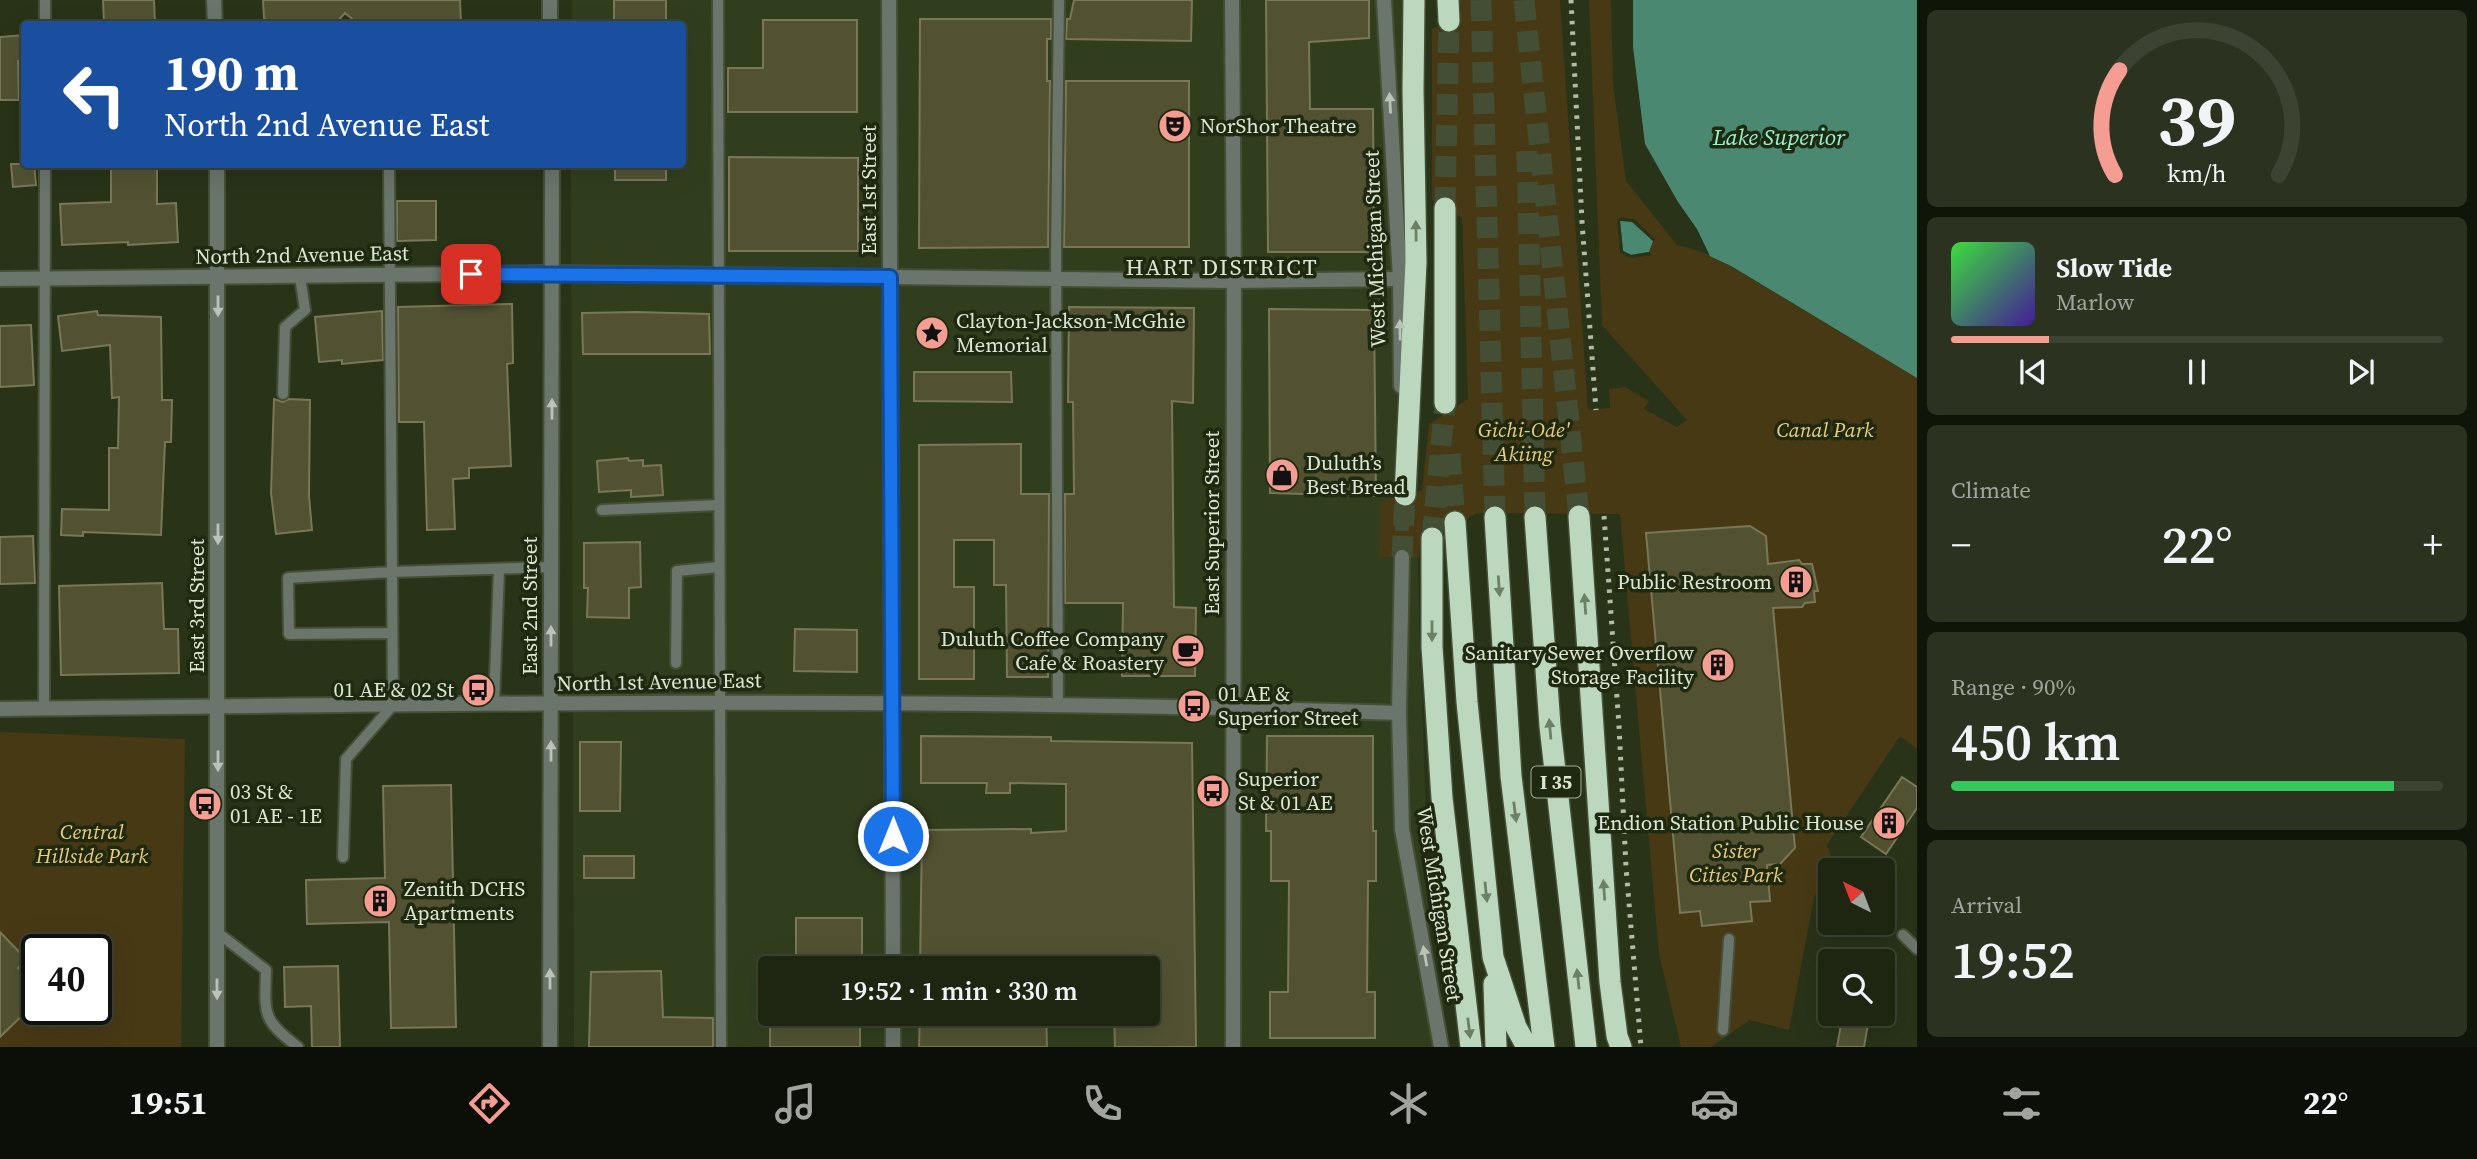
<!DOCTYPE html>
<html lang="en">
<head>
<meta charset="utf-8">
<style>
	body { margin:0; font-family:"Source Serif 4",serif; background:#2b3220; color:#f1f3f6; height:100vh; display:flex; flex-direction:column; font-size:26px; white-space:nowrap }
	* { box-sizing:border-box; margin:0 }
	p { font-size:23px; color:#a1a59f }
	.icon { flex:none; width:38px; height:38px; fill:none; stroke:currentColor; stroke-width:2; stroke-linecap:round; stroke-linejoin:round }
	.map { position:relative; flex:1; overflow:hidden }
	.details { display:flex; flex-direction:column; gap:10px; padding:10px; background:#10150a; width:560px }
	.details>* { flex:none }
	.hud { position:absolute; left:21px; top:21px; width:665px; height:147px; border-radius:7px; box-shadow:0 7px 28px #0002,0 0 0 2px #3c4332; background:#1a4fa0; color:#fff; overflow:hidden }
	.needle { width:46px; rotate:318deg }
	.controls { position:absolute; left:1818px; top:858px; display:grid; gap:14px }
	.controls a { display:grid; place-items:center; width:77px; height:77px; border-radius:7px; background:#1e2612; box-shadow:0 7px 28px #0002,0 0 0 2px #3c4332; font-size:35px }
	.speed { position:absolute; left:21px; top:934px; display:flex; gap:14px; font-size:35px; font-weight:700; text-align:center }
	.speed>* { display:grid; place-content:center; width:91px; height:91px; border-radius:50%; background:#1e2612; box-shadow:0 7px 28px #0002,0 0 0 2px #3c4332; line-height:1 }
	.speed .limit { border:4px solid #111; border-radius:10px; background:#fff; color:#111 }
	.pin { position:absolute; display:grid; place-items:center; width:60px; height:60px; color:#fff; margin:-30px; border-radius:14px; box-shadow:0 4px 10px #0006 }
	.me { position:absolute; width:77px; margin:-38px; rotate:0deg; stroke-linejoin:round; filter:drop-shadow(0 0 5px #0008) }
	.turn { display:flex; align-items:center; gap:24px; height:147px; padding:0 28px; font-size:32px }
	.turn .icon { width:91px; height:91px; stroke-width:2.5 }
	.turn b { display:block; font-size:49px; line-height:60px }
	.big { font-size:52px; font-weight:600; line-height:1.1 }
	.details .tile { flex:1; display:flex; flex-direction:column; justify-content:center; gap:10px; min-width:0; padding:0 24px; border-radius:10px; background:#2b3220 }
	.details .dial { align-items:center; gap:0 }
	.dial svg { height:182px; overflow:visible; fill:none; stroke:#3c4332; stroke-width:7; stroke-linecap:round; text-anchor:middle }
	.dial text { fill:#f1f3f6; stroke:none }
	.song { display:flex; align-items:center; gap:21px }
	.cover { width:84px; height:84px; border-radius:10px; background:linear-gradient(135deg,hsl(120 70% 55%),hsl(260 70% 35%)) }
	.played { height:7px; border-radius:4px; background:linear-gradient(90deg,#f59c93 20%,#3c4332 20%) }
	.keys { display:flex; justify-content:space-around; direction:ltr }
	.heat { display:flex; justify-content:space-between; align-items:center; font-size:38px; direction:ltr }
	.charge { height:10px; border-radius:5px; background:linear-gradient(90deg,#34c759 90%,#3c4332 0) }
	.trip { position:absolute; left:758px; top:956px; width:402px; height:70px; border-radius:7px; background:#1e2612; box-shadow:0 7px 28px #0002,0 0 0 2px #3c4332; font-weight:600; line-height:70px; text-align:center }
	.tabs { display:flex; height:112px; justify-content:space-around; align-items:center; background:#0c0f07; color:#a1a59f }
	.tabs .icon { width:49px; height:49px }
	.tabs .current { color:#f59c93 }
	.tabs b { font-size:32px; color:#f1f3f6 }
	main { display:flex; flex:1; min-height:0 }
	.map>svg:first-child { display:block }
	.built { fill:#313e1e; fill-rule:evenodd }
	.green { fill:#483915; fill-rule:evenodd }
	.water { fill:#4b8872 }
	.pier { fill:#283318 }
	.building { fill:#525233; stroke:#787757; stroke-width:2 }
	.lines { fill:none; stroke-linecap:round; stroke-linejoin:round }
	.tertiary-tunnel { stroke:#434e34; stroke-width:14; stroke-dasharray:14 7; stroke-linecap:butt }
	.motorway-tunnel { stroke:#434e34; stroke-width:21; stroke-dasharray:21 10; stroke-linecap:butt }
	.service-casing { stroke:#454f36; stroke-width:14 }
	.minor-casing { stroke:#454f36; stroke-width:18 }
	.tertiary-casing { stroke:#454f36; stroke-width:18 }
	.motorway-casing { stroke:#454f36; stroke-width:24 }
	.service { stroke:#6a756b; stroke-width:10 }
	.minor { stroke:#6a756b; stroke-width:14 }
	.tertiary { stroke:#6a756b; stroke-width:14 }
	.motorway { stroke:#bbd8be; stroke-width:21 }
	.rail { stroke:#b3bca9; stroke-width:5; stroke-dasharray:3.5 7; stroke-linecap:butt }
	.oneway { fill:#bac3b5 }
	.oneway2 { fill:#6c8066 }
	.route-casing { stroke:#114b97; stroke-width:18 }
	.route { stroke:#1a73e8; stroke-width:12 }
	.labels { text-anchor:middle; stroke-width:7; stroke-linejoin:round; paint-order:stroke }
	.shield { fill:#1e290f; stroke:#a4ad9a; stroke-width:2 }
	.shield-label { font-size:19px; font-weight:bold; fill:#dde5d5 }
	.poi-label { font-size:21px; fill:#dde5d5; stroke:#1e290f; text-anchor:start }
	.street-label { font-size:21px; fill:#dde5d5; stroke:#1e290f }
	.park-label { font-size:21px; font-style:italic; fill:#ebcb7d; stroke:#1e290f }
	.water-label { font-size:23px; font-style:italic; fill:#95f3d0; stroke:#1e290f }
	.neighbourhood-label { font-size:23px; letter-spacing:2px; fill:#dde5d5; stroke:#1e290f }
</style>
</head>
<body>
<main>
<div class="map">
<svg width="1917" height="1047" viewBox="0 0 1917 1047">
	<rect width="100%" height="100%" fill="#283318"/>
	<path class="built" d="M572 0H1407L1419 617 1434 1047H574L571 165 682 164V24H572ZM770 968H1148V1013H770Z"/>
	<path class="green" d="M1460 0H1560L1588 410 1610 408 1609 389 1625 387 1649 401 1644 409 1677 427 1687 420 1602 325 1589 0H1614L1679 242 1730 266 1917 378V749L1900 736 1827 845 1836 870H1830V881L1819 887 1814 898 1789 1030 1750 1020 1711 1047H1681L1659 954 1620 514 1477 513 1420 546 1419 557H1379L1380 502 1422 490 1429 424 1468 399 1462 218 1432 200V29L1460 15Z
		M0 732 185 739 181 1047H0ZM37 950H96V1010H37Z"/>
	<path class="water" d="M1614 0H1917V378L1731 266 1679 242 1629 179Z
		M1620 221H1632L1653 241 1649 252 1631 255 1623 251Z"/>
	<path class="pier" d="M1611 0H1633V47L1645 144 1678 202 1697 229 1710 256 1693 249 1677 245 1626 181 1613 84Z
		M1620 217 1634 219 1656 240 1653 241 1632 222 1620 221 1623 251 1631 255 1649 252 1652 255 1631 258 1620 253 1617 221Z"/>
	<path class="building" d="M103 0H154L155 24H104Z
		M263 0H460L461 24H358L345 13 335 24H271L264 18Z
		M614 0H666V24H614Z
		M1074 0H1192L1191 41 1066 39 1067 19H1070Z
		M1266 0H1369V38L1309 42 1310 109H1373L1374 252H1268Z
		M920 19H1051V39H1047V81H1050L1048 247 919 248Z
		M763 20H857V112H728V68H763Z
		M24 35V60L18 61 19 100H0V37Z
		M1066 81H1189V247H1064Z
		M729 157 858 158V251H729Z
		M11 164H34L36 185 13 187Z
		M111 164H157V204L176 203 178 242 128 245V242L62 245 60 204 111 202Z
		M615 164H666V180H615Z
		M397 201H436V240L397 241Z
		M512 304 513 363 507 364 511 466 469 468V478L453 479 455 529 427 530 424 422H399L398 307Z
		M1069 307 1194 308 1193 403 1172 401 1174 607 1196 608 1195 676H1122L1123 603H1065V494H1074L1073 402H1068Z
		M1269 309 1374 310 1376 496 1270 493Z
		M97 311 98 315 161 317 162 400H172L171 442H165L161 535 83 532V536L61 535 62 509 109 510V448H118L119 397 112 398 110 345 62 351 58 316Z
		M382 311 383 360 342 364V360L319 362 315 317Z
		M636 312 709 314 710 354H583L582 313Z
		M31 325 34 385 0 387V326Z
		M914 372H1011L1012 402 914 401Z
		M274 399 283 402 289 399 310 400 309 496 312 530 276 534 271 493Z
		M1021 444V494H1049L1048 677H1007L1006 585H994V540H954V587H974V679H919V445Z
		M628 458 629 461 643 460V466L661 465 663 495 631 497V490L599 492 597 461Z
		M1750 526 1766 536 1768 564 1799 560 1802 564H1812L1818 591H1814L1815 602 1805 603 1802 607 1773 608 1795 848 1780 864 1767 865 1770 901 1750 902 1752 921 1702 926 1700 911 1680 913 1646 533Z
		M33 536 35 583 0 584V537Z
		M640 542 641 587 629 588V618L587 617 588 588H584V543Z
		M162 583 164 629H178L179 673 61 675 59 586Z
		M795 629 857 630V672L794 671Z
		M921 736 1051 737V741L1192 743 1196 1047H1115L1114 1013H1148V968H920L922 830 1031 829V833L1066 831V784L1010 783V793H986L987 783H921Z
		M1267 736H1373V831H1376V881H1368L1367 992H1375V1038H1270V992H1288L1289 881H1271V831H1266Z
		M580 742H621L620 811H580Z
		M1902 777 1917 787V808L1886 854 1861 837Z
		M451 785 456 1027 391 1028 389 922 307 924 306 880 385 878 383 786Z
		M584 856H634V878H584Z
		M796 918H862V964H796Z
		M0 932 26 959 18 968 37 987V1001L0 1037Z
		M338 966 340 1047H312L311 1006 285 1007 284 967Z
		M661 971 663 1017 713 1018V1047H589L591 972Z
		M920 1013H1046L1047 1047H919Z
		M1843 1013H1870L1864 1047H1837Z
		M770 1015 860 1018V1047H770Z"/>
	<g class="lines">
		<path class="tertiary-tunnel" d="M1402 496V557"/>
		<path class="motorway-tunnel" d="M1481 0 1495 517
			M1524 0 1579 516
			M1527 151 1535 517
			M1445 208 1449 21
			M1450 454 1455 522
			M1432 538 1445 403
			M1402 557 1405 495"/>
		<defs>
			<path id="service" d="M45 0V24
				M718 0C721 349 718 698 721 1047
				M283 394 285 327 305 310 300 276
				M602 510 719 505
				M392 633 289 634 288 578 392 572 552 567
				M676 663 677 571 719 567
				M494 704 499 569
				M1058 704 1056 253 1059 0
				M44 708 45 164
				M343 857 346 759 393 705 389 164
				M218 933 266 970C265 1014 261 1019 298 1047
				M1903 935 1917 949
				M1723 1030 1729 939"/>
			<path id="minor" d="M0 279 553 273 1234 281 1400 279
				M0 709C466 703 933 697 1399 713"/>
			<path id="tertiary" d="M214 0 215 24
				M550 0V24
				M889 0 893 968
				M1232 0 1234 281 1233 1047
				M1384 0 1400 279 1401 386
				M217 164V1047
				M1402 557 1399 713 1402 829 1441 1047
				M893 1013V1047
				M550 1047 552 164"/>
			<path id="motorway" d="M1448 0 1449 21
				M1445 403V208
				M1405 495 1416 262 1413 90 1414 0
				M1579 516 1610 982 1617 1036 1621 1047
				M1495 517 1511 776 1544 1047
				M1535 517 1550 726 1586 1047
				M1455 522 1467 702 1493 957 1516 1027 1527 1047
				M1432 538V647L1442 798 1471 1047
				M1494 984 1496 1047"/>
		</defs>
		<use href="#service" class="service-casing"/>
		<use href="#minor" class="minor-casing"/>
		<use href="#tertiary" class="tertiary-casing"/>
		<use href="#motorway" class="motorway-casing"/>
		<use href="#service" class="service"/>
		<use href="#minor" class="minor"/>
		<use href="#tertiary" class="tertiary"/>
		<use href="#motorway" class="motorway"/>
		<path class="rail" d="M1571 0 1582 222 1596 410
			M1604 516 1619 726 1626 867 1641 1047"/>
	</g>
	<defs><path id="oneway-solid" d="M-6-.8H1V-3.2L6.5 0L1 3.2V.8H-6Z" transform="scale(1.75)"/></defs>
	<g class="oneway">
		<use href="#oneway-solid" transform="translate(1390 103) rotate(-93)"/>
		<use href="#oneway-solid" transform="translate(218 306) rotate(90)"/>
		<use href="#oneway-solid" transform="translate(1400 330) rotate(-91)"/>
		<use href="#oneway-solid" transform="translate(552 409) rotate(-90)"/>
		<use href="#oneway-solid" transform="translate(218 534) rotate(90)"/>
		<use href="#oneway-solid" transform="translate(551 636) rotate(-90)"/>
		<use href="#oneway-solid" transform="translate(551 751) rotate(-90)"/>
		<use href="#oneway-solid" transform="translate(218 761) rotate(90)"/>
		<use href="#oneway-solid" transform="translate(1425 956) rotate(-100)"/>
		<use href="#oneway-solid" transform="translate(550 979) rotate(-90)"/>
		<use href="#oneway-solid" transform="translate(217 989) rotate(90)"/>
	</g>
	<g class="oneway2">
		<use href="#oneway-solid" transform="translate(1416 231) rotate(-91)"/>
		<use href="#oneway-solid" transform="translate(1499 586) rotate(86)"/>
		<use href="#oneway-solid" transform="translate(1585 604) rotate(-94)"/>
		<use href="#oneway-solid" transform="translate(1432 631) rotate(90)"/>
		<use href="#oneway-solid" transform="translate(1550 729) rotate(-95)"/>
		<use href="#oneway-solid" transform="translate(1515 812) rotate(83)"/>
		<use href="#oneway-solid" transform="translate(1604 890) rotate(-94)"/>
		<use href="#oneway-solid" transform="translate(1486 892) rotate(84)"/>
		<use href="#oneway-solid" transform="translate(1578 979) rotate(-96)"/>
		<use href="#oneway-solid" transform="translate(1469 1028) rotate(83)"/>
	</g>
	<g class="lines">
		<defs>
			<path id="route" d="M471 274 890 277 893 836"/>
		</defs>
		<use href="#route" class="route-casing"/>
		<use href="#route" class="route"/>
	</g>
	<defs>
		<symbol id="theatre-disc" viewBox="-11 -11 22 22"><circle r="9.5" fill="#f59c93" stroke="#1e290f"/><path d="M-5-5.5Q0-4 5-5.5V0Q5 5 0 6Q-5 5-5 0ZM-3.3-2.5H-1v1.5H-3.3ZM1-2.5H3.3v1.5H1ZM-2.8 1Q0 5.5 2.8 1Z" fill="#111"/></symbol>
		<symbol id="sight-disc" viewBox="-11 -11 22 22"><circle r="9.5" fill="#f59c93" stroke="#1e290f"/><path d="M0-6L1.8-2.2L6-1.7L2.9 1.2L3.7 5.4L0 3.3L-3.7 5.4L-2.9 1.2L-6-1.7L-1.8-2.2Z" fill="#111"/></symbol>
		<symbol id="shop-disc" viewBox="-11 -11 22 22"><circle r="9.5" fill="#f59c93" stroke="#1e290f"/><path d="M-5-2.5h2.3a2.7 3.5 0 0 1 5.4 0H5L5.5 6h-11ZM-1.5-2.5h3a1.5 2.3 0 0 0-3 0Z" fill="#111"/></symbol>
		<symbol id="building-disc" viewBox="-11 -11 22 22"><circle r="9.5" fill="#f59c93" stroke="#1e290f"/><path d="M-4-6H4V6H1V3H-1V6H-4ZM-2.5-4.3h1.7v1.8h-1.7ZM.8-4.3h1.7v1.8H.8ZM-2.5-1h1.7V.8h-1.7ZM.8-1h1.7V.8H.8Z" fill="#111"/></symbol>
		<symbol id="cafe-disc" viewBox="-11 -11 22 22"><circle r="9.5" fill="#f59c93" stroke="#1e290f"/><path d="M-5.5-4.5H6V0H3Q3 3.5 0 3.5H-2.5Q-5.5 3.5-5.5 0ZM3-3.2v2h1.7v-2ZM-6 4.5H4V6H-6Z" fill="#111"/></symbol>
		<symbol id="bus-disc" viewBox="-11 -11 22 22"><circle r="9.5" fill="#f59c93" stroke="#1e290f"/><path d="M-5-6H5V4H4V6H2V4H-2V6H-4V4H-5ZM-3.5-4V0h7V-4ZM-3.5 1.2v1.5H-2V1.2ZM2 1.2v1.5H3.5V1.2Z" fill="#111"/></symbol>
	</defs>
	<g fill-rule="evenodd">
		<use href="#theatre-disc" x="1156" y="107" width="38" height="38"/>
		<use href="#sight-disc" x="913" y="314" width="38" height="38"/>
		<use href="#shop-disc" x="1263" y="456" width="38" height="38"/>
		<use href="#building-disc" x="1777" y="563" width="38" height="38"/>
		<use href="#cafe-disc" x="1169" y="632" width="38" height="38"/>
		<use href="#building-disc" x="1699" y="646" width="38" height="38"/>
		<use href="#bus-disc" x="459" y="671" width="38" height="38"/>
		<use href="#bus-disc" x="1175" y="687" width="38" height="38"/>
		<use href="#bus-disc" x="1194" y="772" width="38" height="38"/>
		<use href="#bus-disc" x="186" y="785" width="38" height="38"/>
		<use href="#building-disc" x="1870" y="804" width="38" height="38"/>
		<use href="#building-disc" x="361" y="882" width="38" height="38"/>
	</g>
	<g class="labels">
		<rect class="shield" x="1531.5" y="766.5" width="49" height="31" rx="5"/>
		<g class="shield-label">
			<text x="1556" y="789">I 35</text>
		</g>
		<g class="poi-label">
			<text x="1200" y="133">NorShor Theatre</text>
			<text x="956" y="328">Clayton-Jackson-McGhie<tspan x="956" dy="24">Memorial</tspan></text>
			<text x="1306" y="470">Duluth’s<tspan x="1306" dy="24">Best Bread</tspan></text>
			<text x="1772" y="589" text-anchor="end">Public Restroom</text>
			<text x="1164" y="646" text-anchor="end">Duluth Coffee Company<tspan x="1164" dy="24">Cafe &amp; Roastery</tspan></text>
			<text x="1694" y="660" text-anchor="end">Sanitary Sewer Overflow<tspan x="1694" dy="24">Storage Facility</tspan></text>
			<text x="454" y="697" text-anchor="end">01 AE &amp; 02 St</text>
			<text x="1218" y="701">01 AE &amp;<tspan x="1218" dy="24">Superior Street</tspan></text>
			<text x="1238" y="786">Superior<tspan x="1238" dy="24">St &amp; 01 AE</tspan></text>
			<text x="230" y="799">03 St &amp;<tspan x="230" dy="24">01 AE - 1E</tspan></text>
			<text x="1864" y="830" text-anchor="end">Endion Station Public House</text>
			<text x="404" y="896">Zenith DCHS<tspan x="404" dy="24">Apartments</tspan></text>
		</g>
		<g class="street-label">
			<text transform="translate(869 190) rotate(-90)" y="7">East 1st Street</text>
			<text transform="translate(1375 249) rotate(-92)" y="7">West Michigan Street</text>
			<text transform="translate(302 255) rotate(-1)" y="7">North 2nd Avenue East</text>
			<text transform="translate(1212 523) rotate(-90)" y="7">East Superior Street</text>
			<text transform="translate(197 606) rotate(-90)" y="7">East 3rd Street</text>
			<text transform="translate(530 606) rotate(-90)" y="7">East 2nd Street</text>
			<text transform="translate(659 682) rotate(-1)" y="7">North 1st Avenue East</text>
			<text transform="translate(1439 904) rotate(81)" y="7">West Michigan Street</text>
		</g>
		<g class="park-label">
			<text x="1524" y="437">Gichi-Ode'<tspan x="1524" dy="24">Akiing</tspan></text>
			<text x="1825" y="437">Canal Park</text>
			<text x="92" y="839">Central<tspan x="92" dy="24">Hillside Park</tspan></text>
			<text x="1736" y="858">Sister<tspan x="1736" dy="24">Cities Park</tspan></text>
		</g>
		<g class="water-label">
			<text x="1779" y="145">Lake Superior</text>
		</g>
		<g class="neighbourhood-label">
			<text x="1222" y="275">HART DISTRICT</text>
		</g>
	</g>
</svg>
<div class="controls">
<a><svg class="needle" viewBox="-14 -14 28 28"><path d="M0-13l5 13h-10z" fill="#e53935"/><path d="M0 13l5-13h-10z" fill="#a1a59f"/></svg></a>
<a><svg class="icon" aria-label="search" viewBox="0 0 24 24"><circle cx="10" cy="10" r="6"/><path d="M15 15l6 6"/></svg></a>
</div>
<div class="speed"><div class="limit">40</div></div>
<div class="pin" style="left:471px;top:274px;background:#d93025"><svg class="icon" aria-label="arrive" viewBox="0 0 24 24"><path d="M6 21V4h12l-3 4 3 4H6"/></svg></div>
<svg class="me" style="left:893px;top:836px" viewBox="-20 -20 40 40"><circle r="17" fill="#1a73e8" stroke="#fff" stroke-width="3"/><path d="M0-11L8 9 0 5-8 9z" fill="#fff"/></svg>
<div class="trip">19:52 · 1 min · 330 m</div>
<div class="hud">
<div class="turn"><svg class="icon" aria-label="left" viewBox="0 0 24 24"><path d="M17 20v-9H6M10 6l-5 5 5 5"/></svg><div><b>190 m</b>North 2nd Avenue East</div></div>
</div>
</div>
<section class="details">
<div class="tile dial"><svg viewBox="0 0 100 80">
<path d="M14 69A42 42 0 1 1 86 69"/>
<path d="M14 69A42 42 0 0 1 16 23" stroke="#f59c93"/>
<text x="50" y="56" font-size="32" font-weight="700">39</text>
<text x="50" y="72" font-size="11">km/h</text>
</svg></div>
<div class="tile">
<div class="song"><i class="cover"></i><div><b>Slow Tide</b><p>Marlow</p></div></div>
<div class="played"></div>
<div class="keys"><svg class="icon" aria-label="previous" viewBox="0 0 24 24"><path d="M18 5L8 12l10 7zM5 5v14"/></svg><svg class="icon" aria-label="pause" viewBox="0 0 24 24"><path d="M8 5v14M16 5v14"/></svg><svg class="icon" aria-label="next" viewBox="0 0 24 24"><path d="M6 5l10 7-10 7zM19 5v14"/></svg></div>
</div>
<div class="tile"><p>Climate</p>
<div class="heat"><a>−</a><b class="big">22°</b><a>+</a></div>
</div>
<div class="tile"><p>Range · 90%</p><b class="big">450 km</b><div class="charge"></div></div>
<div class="tile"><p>Arrival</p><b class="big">19:52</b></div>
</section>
</main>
<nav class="tabs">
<b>19:51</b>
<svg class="icon current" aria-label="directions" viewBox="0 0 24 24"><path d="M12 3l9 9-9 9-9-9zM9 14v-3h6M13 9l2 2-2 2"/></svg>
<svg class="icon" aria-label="music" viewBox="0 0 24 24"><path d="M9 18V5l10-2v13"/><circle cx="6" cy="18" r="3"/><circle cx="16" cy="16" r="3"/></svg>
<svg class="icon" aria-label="phone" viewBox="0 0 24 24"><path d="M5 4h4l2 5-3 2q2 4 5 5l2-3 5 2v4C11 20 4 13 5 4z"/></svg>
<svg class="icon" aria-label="climate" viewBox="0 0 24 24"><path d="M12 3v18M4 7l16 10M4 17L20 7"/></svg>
<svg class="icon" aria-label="car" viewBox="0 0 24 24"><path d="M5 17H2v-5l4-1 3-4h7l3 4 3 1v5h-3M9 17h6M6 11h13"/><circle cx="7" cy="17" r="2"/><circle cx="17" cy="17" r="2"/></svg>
<svg class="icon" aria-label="filters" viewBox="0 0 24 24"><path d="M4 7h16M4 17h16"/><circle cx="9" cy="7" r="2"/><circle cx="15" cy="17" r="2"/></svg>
<b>22°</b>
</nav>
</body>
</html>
